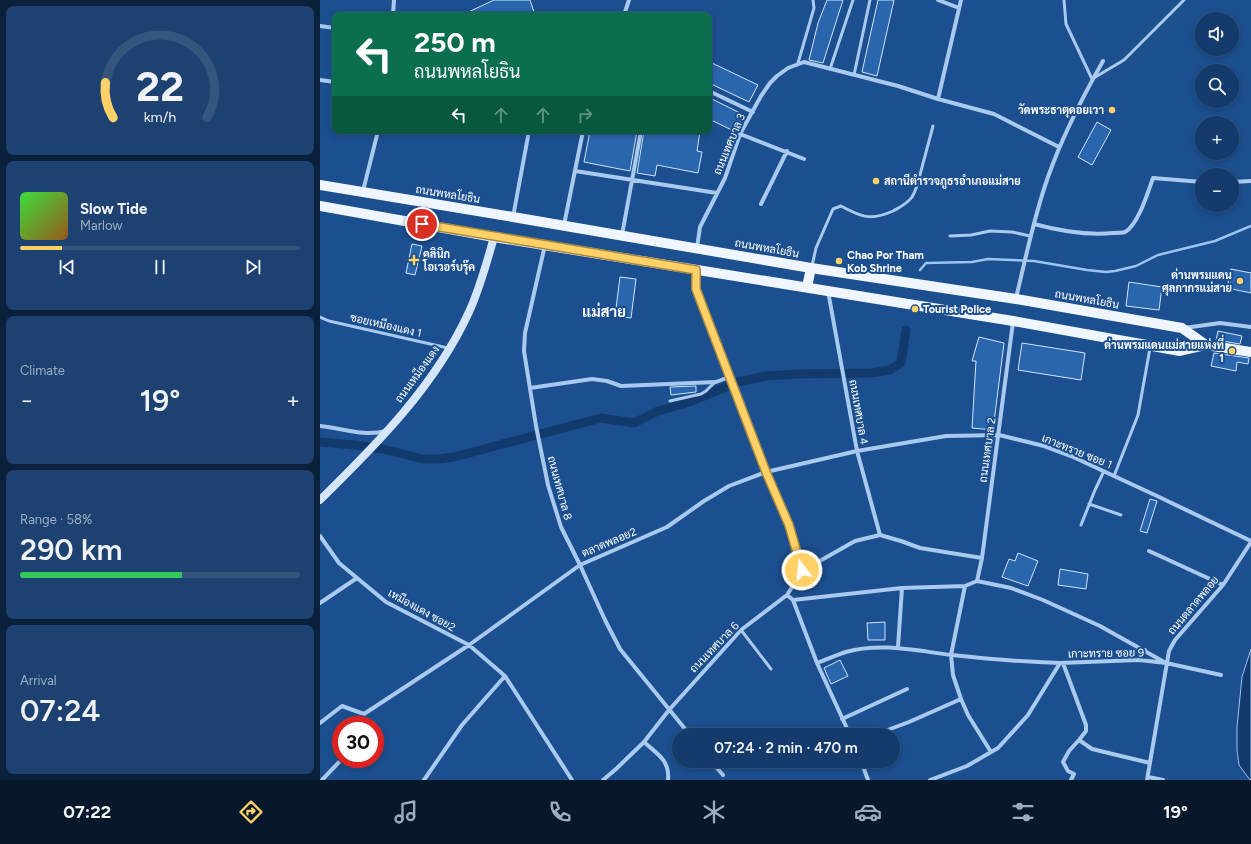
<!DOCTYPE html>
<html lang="en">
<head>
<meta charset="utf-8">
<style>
	body { margin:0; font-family:Figtree,Sarabun,sans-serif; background:#1d4271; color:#f1f3f6; height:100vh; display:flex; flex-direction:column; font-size:15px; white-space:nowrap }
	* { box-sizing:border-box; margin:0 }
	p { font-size:13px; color:#9dadc1 }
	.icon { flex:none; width:22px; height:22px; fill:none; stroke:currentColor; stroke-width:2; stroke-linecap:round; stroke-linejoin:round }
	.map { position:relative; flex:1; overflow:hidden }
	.drawer { display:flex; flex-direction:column; gap:6px; padding:6px; background:#0b203b; width:320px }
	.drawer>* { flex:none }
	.guide { position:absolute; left:12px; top:12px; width:380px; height:122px; border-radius:8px; box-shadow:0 2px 6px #0003,0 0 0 1px #33557e; background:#0b6e4f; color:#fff; overflow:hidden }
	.controls { position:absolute; left:875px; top:12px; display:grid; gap:8px }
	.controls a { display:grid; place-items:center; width:44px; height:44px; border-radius:50%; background:#143b6b; box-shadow:0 2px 6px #0003,0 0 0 1px #33557e; font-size:20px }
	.speed { position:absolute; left:12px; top:716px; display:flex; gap:8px; font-size:20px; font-weight:700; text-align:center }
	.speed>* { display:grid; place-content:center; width:52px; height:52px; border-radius:50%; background:#143b6b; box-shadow:0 2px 6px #0003,0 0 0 1px #33557e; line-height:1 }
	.speed .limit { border:6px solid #d22; background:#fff; color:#111 }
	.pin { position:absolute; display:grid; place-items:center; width:34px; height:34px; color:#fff; margin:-17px; border:2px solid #fff; border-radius:50%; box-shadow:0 1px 4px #0007 }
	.me { position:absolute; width:44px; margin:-22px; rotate:344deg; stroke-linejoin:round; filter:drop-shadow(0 0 3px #0008) }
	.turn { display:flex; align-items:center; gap:14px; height:84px; padding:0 16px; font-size:18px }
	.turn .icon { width:52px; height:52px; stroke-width:2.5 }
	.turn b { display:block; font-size:28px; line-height:34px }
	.lanes { display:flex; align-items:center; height:38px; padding:0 16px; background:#0003; justify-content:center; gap:20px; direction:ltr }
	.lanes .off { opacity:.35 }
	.big { font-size:30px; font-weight:600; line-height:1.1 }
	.drawer .tile { flex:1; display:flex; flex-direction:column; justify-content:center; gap:6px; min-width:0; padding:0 14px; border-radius:8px; background:#1d4271 }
	.drawer .dial { align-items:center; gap:0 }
	.dial svg { height:104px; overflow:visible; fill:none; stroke:#33557e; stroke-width:7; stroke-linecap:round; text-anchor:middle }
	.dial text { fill:#f1f3f6; stroke:none }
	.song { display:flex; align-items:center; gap:12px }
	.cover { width:48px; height:48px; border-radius:6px; background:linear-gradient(135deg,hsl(120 70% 55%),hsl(30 70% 35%)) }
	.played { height:4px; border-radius:2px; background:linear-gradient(90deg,#ffd166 15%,#33557e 15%) }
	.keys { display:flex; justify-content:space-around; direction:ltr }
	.heat { display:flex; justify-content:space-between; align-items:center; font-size:22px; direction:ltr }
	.charge { height:6px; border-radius:3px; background:linear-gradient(90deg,#34c759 58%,#33557e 0) }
	.trip { position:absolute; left:352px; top:728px; width:228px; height:40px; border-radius:20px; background:#143b6b; box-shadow:0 2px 6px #0003,0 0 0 1px #33557e; font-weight:600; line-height:40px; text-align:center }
	.tab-bar { display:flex; height:64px; justify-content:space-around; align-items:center; background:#08182b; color:#9dadc1 }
	.tab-bar .icon { width:28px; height:28px }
	.tab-bar .on { color:#ffd166 }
	.tab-bar b { font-size:18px; color:#f1f3f6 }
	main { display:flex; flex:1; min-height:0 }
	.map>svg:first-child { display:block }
	.water { fill:#123a6d; stroke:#9cc4f0 }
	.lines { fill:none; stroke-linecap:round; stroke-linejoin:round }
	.stream { stroke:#9cc4f0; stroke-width:2.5 }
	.canal { stroke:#123a6d; stroke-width:9 }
	.building { fill:#2a66ad; stroke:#cfe3fa }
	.lane { stroke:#a9c9ee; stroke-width:3 }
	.street { stroke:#a9c9ee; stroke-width:4 }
	.secondary { stroke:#d6e6fa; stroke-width:8 }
	.primary { stroke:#f0f6ff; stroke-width:10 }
	.route-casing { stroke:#a68842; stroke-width:10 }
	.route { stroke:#ffd166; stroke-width:7 }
	.poi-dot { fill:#ffd166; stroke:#1b4f8f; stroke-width:1.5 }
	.labels { text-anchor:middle; stroke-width:4; stroke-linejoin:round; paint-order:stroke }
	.poi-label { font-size:11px; font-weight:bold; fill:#fff; stroke:#1b4f8f; text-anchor:start }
	.street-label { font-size:11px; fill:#fff; stroke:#1b4f8f }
	.district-label { font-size:15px; font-weight:bold; fill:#fff; stroke:#1b4f8f }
</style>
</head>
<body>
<main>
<section class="drawer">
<div class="tile dial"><svg viewBox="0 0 100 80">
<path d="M14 69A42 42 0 1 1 86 69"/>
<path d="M14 69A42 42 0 0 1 8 42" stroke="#ffd166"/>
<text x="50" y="56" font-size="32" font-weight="700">22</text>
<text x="50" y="72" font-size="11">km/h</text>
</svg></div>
<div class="tile">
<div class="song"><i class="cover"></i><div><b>Slow Tide</b><p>Marlow</p></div></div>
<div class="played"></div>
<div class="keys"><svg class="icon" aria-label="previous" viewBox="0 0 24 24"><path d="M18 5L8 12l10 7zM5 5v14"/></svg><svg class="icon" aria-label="pause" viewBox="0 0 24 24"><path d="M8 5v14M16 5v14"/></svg><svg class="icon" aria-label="next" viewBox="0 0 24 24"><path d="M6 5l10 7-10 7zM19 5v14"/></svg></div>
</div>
<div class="tile"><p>Climate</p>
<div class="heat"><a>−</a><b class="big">19°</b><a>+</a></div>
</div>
<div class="tile"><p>Range · 58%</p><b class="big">290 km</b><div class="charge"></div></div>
<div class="tile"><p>Arrival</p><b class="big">07:24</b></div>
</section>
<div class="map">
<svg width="931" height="780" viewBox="0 0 931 780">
	<rect width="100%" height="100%" fill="#1b4f8f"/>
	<path class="water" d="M931 649V780H930L919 765 917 750V727L922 677Z"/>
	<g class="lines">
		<path class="stream" d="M600 270 606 263 652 262 668 259 714 261 767 270 786 272 795 271 816 266 838 255 895 241 931 226"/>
		<path class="canal" d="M0 442 36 445 63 449 103 459H118L134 457 281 418 314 423 338 411 369 402 418 382 446 376 477 374 551 373 570 370 581 363 586 330"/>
	</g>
	<path class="building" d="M174 0H210L215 15H142Z
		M507 0H523L503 63 489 60 498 23Z
		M558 0H574L557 76 542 72Z
		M392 63 438 85 429 102 389 83V70Z
		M392 99 424 115 416 132 389 119V106Z
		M777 122 791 130 772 165 758 157Z
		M270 131H317L310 171 264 162Z
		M324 131H380L377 151 382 152 378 173 337 165 335 176 317 173Z
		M92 244 102 246 95 275 86 273Z
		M911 269 931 273V293L907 288Z
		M300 277 316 279 311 318 295 316Z
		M809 282 842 287 839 310 806 306Z
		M898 331 922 336 920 344 896 340Z
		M659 337 684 343 673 430 652 428 656 361H652Z
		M702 343 765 353 761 380 698 370Z
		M894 353 929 358 928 364 917 362 916 371 891 366Z
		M376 386V392L351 395 350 387Z
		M830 499 837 501 827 533 820 531Z
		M698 553 718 561 708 586 682 577 689 559 695 561Z
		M740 569 768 574 766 589 738 585Z
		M565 622V640H548L547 623Z
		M520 660 528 676 511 684 504 668Z"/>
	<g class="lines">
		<path class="lane" d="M744 0 746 24 772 79 804 60 864 0
			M478 63 494 8 493 0
			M510 69 533 0
			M534 75 550 0
			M630 236 651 235 670 231 692 232 710 236
			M492 266 496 248 513 209 521 206C541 217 551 221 573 211 580 207 587 204 592 197 597 189 599 179 601 171 605 156 609 141 613 126
			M0 317 9 321 128 348
			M350 401 381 394 386 391 395 382
			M794 476 818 415 830 348
			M769 504 801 515
			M761 525 775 490 784 471
			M421 630 451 669"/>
		<path class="street" d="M618 0 639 8
			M73 15 74 0
			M304 15 309 0
			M0 26 15 28
			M0 80 15 82
			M389 91 433 112
			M618 99 641 0
			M420 134 484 159
			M255 171 397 193
			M912 182 931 181
			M43 191 58 131
			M441 204 467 151
			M193 217 209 131
			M714 224C740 231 766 236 793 233 796 233 802 233 805 232 818 225 828 192 833 178L882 182
			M244 225 263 131
			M302 235 321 131
			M225 245 205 333 204 351 216 426 228 485 241 527 260 565 285 620 300 649 370 735
			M377 248 380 227 405 178 420 134 441 96 450 83 457 76 468 68 484 62 578 86 618 99 674 114 739 147
			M508 291 537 451 560 535
			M696 298C706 257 714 216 728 177 742 137 762 98 783 61
			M864 328 900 323 931 327
			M210 388 272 379 287 381 301 386 396 382 409 377
			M0 426C23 428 43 437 66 431
			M0 536 19 563 66 602 149 645 185 676 252 780
			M829 551 903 585
			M482 571 535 541 560 535 581 541 600 548 662 558
			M657 581 662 558 693 322
			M467 595 473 600 497 663 530 735
			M473 600 582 588 645 586 657 581 691 588 723 600 780 626 846 663
			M0 603 37 578
			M578 647 582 588
			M819 660 825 650
			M497 663C506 660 516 655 526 652 561 642 597 651 632 655 668 659 704 662 740 663
			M743 663 766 725V731L759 740
			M641 699 648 715 671 752
			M522 719 587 689
			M0 723 22 706 44 714 149 645 260 565 347 527 384 501 409 486 446 472 537 451 626 436 679 435 724 446 751 456 837 496 931 541
			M554 735 589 722 641 699 633 675 631 655 645 586
			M324 742C337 754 350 760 348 780
			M391 761 403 775
			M541 761 548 780
			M828 777 843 780
			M2 780 22 759
			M104 780 142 725 185 676
			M283 780 296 769 324 742 349 710 421 630 467 595 482 571 469 525 446 472 376 289V270
			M610 780 647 766 678 748 708 715 740 663 819 660 846 663 901 675
			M751 780 754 774 748 771 743 762 749 751 759 740 772 749 830 763
			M827 780 849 651 855 640 903 585 931 542"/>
		<path class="secondary" d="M0 500C57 444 115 386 149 312 160 288 167 262 174 237"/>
		<path class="primary" d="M0 185 193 217 491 268 696 299 862 328 886 345
			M0 206 174 237 693 321 860 351 886 345 931 352
			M487 287 491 268"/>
	</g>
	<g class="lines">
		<defs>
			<path id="route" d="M102 224 376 270V289L446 472 469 525 482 570"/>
		</defs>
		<use href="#route" class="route-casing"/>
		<use href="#route" class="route"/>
	</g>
	<g class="poi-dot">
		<circle cx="792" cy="110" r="4"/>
		<circle cx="556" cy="181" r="4"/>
		<path d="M92 254h4v4h4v4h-4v4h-4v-4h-4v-4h4z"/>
		<circle cx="519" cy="261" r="4"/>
		<circle cx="920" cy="281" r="4"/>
		<circle cx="595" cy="309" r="4"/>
		<circle cx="912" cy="351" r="4"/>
	</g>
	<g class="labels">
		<g class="poi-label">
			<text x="784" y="114" text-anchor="end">วัดพระธาตุดอยเวา</text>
			<text x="564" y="185">สถานีตำรวจภูธรอำเภอแม่สาย</text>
			<text x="103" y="258">คลินิก<tspan x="103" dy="13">โอเวอร์บรุ๊ค</tspan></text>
			<text x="527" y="259">Chao Por Tham<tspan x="527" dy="13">Kob Shrine</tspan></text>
			<text x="912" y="279" text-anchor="end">ด่านพรมแดน<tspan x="912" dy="13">ศุลกากรแม่สาย</tspan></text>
			<text x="603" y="313">Tourist Police</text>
			<text x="904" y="349" text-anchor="end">ด่านพรมแดนแม่สายแห่งที่<tspan x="904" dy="13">1</tspan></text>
		</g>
		<g class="street-label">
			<text transform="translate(409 144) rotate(-67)" y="4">ถนนเทศบาล 3</text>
			<text transform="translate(128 194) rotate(9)" y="4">ถนนพหลโยธิน</text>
			<text transform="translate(447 248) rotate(10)" y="4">ถนนพหลโยธิน</text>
			<text transform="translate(767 299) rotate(10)" y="4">ถนนพหลโยธิน</text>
			<text transform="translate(66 325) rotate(13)" y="4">ซอยเหมืองแดง 1</text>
			<text transform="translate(97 374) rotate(-54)" y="4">ถนนเหมืองแดง</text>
			<text transform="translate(539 412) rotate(80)" y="4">ถนนเทศบาล 4</text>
			<text transform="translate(667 450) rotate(-82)" y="4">ถนนเทศบาล 2</text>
			<text transform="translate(757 451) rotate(22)" y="4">เกาะทราย ซอย 1</text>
			<text transform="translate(240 488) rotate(75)" y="4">ถนนเทศบาล 8</text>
			<text transform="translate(289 542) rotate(-23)" y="4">ตลาดพลอย2</text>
			<text transform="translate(873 605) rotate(-50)" y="4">ถนนตลาดพลอย</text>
			<text transform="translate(102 610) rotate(29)" y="4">เหมืองแดง ซอย2</text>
			<text transform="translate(394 647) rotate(-46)" y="4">ถนนเทศบาล 6</text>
			<text transform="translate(786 653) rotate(-1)" y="4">เกาะทราย ซอย 9</text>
		</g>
		<g class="district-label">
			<text x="284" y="317">แม่สาย</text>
		</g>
	</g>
</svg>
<div class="controls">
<a><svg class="icon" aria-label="sound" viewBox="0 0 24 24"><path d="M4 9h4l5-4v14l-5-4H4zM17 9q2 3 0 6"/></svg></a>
<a><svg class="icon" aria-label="search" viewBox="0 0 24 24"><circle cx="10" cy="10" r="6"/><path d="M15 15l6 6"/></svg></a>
<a>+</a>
<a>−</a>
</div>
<div class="speed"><div class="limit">30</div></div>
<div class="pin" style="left:102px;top:224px;background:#d93025"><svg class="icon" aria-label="arrive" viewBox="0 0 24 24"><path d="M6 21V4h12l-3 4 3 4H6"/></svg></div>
<svg class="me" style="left:482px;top:570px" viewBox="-20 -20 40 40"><circle r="17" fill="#ffd166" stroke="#fff" stroke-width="3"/><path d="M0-11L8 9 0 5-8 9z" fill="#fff"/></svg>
<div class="trip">07:24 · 2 min · 470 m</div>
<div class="guide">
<div class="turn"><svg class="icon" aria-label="left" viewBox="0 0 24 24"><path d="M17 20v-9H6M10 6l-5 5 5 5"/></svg><div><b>250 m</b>ถนนพหลโยธิน</div></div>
<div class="lanes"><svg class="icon" aria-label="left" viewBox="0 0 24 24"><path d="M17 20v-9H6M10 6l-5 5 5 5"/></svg><svg class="icon off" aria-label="ahead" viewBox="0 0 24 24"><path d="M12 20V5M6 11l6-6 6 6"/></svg><svg class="icon off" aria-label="ahead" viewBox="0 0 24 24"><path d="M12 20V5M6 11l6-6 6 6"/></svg><svg class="icon off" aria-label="right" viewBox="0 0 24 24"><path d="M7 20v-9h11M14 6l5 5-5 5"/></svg></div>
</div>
</div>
</main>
<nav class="tab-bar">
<b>07:22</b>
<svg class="icon on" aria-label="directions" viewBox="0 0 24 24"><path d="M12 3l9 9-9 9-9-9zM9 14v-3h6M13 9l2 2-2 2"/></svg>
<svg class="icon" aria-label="music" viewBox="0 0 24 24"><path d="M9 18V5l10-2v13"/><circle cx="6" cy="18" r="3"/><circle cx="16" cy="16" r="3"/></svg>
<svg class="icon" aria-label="phone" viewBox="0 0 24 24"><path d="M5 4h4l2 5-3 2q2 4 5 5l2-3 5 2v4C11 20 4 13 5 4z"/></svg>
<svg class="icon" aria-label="climate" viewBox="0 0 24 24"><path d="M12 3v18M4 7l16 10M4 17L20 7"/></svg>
<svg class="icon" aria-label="car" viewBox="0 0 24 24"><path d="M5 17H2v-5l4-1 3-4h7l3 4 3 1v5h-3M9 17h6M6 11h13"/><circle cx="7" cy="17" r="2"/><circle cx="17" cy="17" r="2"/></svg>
<svg class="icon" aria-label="filters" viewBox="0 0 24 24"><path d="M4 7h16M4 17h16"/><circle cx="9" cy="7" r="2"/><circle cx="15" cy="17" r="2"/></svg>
<b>19°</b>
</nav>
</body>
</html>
